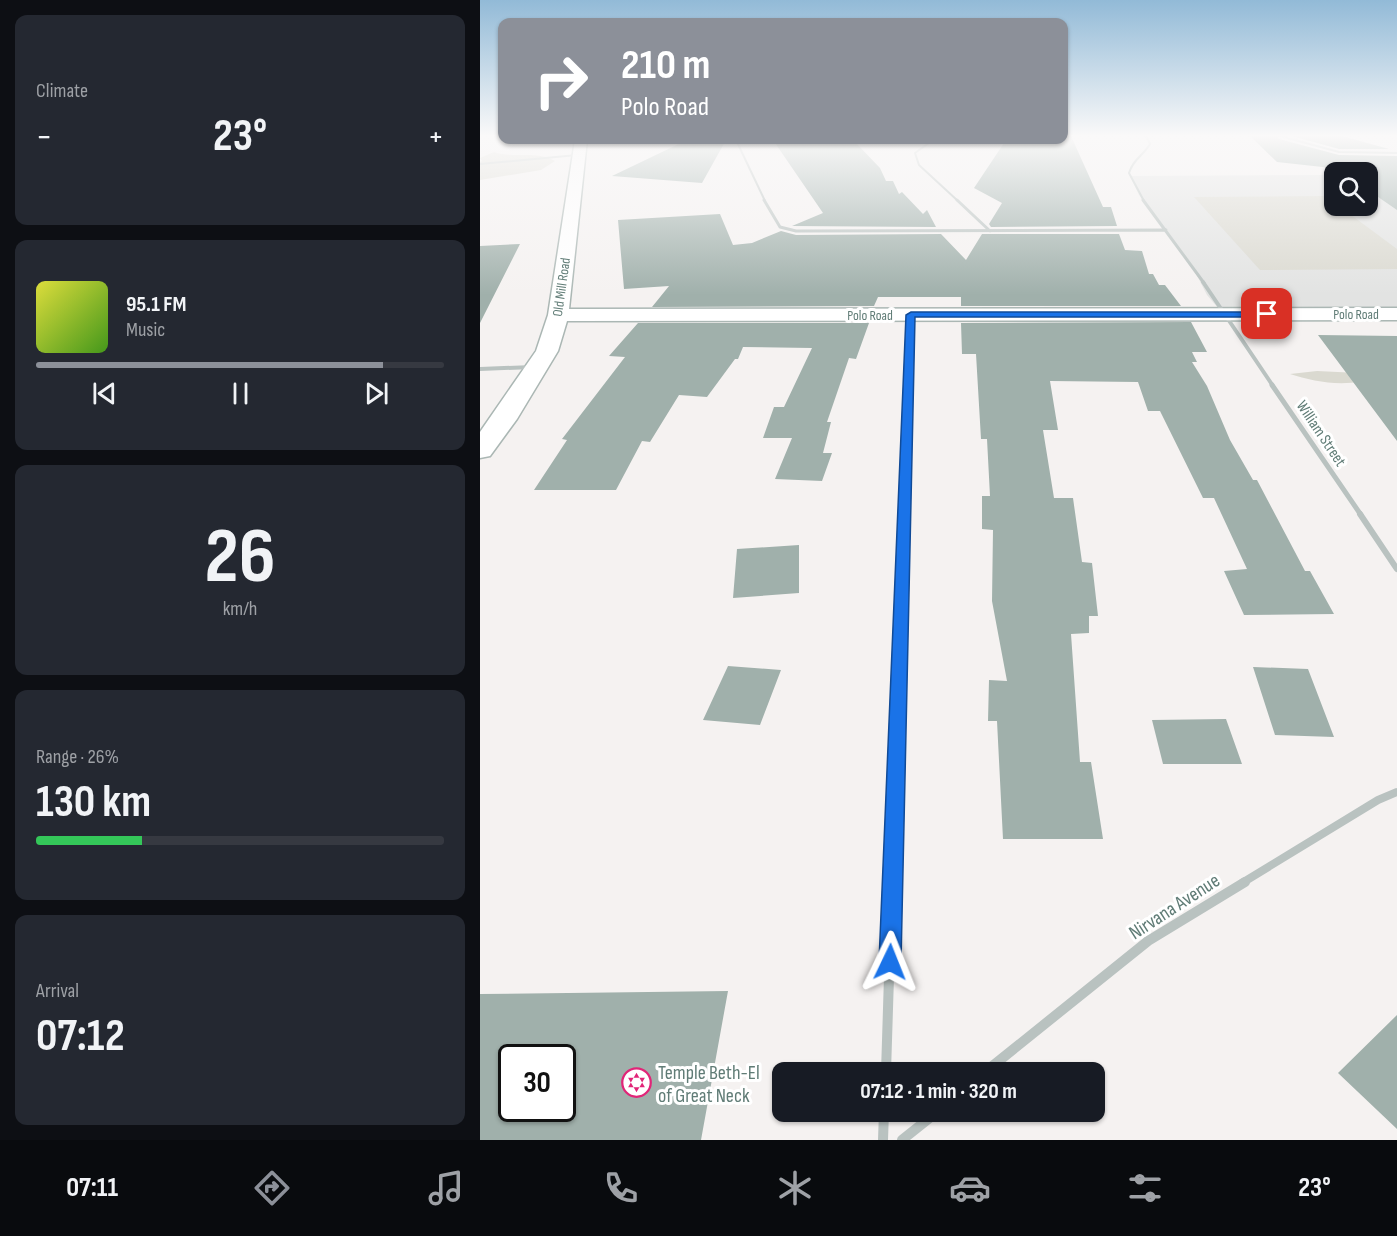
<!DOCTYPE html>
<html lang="en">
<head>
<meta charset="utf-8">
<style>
	body { margin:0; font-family:"Sofia Sans Condensed",sans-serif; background:#242831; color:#f1f3f6; height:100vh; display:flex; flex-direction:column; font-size:22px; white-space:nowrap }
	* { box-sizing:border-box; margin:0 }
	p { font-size:20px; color:#9ea1a6 }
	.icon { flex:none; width:33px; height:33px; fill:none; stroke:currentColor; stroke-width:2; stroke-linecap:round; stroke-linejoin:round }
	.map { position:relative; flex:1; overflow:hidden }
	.side { display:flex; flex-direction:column; gap:15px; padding:15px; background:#0d0f14; width:480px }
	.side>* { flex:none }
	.banner { position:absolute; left:18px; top:18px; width:570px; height:126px; border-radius:12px; box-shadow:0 2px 4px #0004; background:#8c9099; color:#fff; overflow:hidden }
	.controls { position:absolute; left:844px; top:162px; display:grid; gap:12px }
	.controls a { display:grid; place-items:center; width:54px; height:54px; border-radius:12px; background:#171b24; box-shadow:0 2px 4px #0004; font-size:30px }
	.speed { position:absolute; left:18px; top:1044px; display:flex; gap:12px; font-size:30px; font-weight:700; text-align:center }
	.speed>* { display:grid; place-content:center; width:78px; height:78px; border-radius:50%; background:#171b24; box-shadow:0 2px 4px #0004; line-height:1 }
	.speed .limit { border:3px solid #111; border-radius:9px; background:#fff; color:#111 }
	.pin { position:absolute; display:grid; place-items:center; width:51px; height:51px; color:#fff; margin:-26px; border-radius:12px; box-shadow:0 3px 9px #0006 }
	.me { position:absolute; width:66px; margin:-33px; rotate:2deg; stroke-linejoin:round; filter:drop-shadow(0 0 4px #0008) }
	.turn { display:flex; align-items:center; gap:21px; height:126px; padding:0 24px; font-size:27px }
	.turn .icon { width:78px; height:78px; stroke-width:2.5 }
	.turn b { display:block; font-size:42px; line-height:51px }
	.big { font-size:45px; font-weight:700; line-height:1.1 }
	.side .tile { flex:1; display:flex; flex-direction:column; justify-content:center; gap:9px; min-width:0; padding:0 21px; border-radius:12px; background:#242831 }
	.side .dial { align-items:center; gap:0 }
	.dial b { font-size:78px; line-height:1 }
	.song { display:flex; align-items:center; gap:18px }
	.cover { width:72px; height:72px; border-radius:9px; background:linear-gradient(135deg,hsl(60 70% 55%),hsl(100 70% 35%)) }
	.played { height:6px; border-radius:3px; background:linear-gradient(90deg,#8c9099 85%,#363941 85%) }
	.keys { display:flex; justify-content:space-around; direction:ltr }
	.heat { display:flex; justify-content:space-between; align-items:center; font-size:33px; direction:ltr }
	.charge { height:9px; border-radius:4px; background:linear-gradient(90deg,#34c759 26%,#363941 0) }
	.trip { position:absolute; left:292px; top:1062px; width:333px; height:60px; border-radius:12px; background:#171b24; box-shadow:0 2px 4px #0004; font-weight:700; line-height:60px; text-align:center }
	.menu { display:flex; height:96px; justify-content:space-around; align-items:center; background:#090b0e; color:#9ea1a6 }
	.menu .icon { width:42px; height:42px }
	.menu .selected { color:#8c9099 }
	.menu b { font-size:27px; color:#f1f3f6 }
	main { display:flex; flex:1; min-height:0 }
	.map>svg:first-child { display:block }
	.built { fill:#e2e3e2 }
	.green { fill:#dad9d0 }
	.building { fill:#a0b0ab; fill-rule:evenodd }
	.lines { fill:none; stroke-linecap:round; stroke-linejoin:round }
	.secondary-casing { stroke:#abb7b4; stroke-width:3 }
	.street-far6 { stroke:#b9c2c0; stroke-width:2 }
	.street-far5 { stroke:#b9c2c0; stroke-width:3 }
	.street-far4 { stroke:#b9c2c0; stroke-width:4 }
	.street-far3 { stroke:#b9c2c0; stroke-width:5 }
	.street-far2 { stroke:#b9c2c0; stroke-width:6 }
	.street-far1 { stroke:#b9c2c0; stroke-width:8 }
	.street { stroke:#b9c2c0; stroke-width:10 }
	.secondary { fill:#fff; fill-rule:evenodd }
	.route { fill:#1a73e8; stroke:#114b97; stroke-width:1.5 }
	.labels { text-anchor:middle; stroke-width:6; stroke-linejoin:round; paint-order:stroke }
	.far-street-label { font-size:14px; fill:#607c76; stroke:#fff }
	.street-label { font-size:16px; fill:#607c76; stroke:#fff }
	.near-street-label { font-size:20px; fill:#607c76; stroke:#fff }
	.near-poi-label { font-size:20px; fill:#607c76; stroke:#fff; text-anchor:start }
</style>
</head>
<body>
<main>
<section class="side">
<div class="tile"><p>Climate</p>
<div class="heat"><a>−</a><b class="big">23°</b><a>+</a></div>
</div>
<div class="tile">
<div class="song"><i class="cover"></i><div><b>95.1 FM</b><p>Music</p></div></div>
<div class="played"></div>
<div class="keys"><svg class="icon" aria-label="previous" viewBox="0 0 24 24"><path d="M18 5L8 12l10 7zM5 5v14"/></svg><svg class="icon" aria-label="pause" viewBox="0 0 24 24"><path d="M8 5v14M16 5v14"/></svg><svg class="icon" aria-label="next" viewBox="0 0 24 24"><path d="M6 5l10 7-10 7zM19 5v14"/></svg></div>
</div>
<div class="tile dial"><b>26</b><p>km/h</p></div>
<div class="tile"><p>Range · 26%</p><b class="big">130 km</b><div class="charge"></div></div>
<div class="tile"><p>Arrival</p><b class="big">07:12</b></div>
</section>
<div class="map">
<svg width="917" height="1140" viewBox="0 0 917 1140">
	<rect width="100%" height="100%" fill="#f5f2f1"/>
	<path class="built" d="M888 174H917V314H743L727 295 712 266 659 195 650 176 855 175V206H888Z"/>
	<path class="green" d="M14 152C34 159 57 150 75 161L61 170 0 180V162L2 161 0 158Z
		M847 196 855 202V206H859L917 249V269L780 270 714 197Z
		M837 371 899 374C875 389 837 383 810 374Z"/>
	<path class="building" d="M584 136H591L623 207H631L637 226 511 227 509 224 522 203 494 188 526 140H584Z
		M770 136H797L799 139 859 155 917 156V210L888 190V172L797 162Z
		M812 136H862L909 149H859Z
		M207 140H246L222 183 132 176Z
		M293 140 376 143 400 168 406 181H413L419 194 422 192 443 214 447 210 456 227 312 226 343 213Z
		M240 214 253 245 272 243 301 231 316 235 461 234 486 260 502 234H639L645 250 662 251 669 274H673L679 285H685L701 306H481V297H398L394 306 172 307 189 286 144 289 138 220Z
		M40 244 0 323V246Z
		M711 322 727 352H712L717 362H712L727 386 750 440 773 480H777L825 571H830L854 614 764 615 744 571 767 569 734 498H723L680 411H668L658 382 570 381 578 430H563L574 498H593L602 562 612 563 618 616H609V633L591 634 600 762H611L623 839H523L517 721H508L509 680 527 681 512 601 513 530 502 529V496H510L507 439H501L496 354H482L481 323Z
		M158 323H389L376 359 369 358 347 422H351L343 453H352L342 481 295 479 312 438H283L294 407H304L332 348 263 347 258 359H255L227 397 199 395 170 442 162 441 136 490H54L87 440 82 439 145 357 129 356Z
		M838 335 917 336V441Z
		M319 545V593L253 598 257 549Z
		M248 666 301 670 280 725 223 720Z
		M773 667 828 669 854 737 795 735Z
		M746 719 762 764H683L672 720Z
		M248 991 221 1140H0V994ZM32 1058H82V1108H32Z
		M917 1015V1129L858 1073Z"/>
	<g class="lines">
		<defs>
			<path id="secondary" d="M95 140H107L89 309 917 308V320L87 321 78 351 37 419 10 456 0 458V432L56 351 68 315Z"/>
		</defs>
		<use href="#secondary" class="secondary-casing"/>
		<path class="street-far6" d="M800 136 859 152 917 153
			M256 140 285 201
			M453 140 435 153 439 165 478 201
			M0 164 97 155
			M664 201 649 173C653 159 663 156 670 144L666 136"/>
		<path class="street-far5" d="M284 200 300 227 316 231 686 230
			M477 200 510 231
			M663 200 724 283"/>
		<path class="street-far4" d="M723 282 793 386
			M0 369 53 367
			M429 386 431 315"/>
		<path class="street-far3" d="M792 385 881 515
			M424 515 429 385"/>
		<path class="street-far2" d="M880 514 917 569
			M419 678 424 514"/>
		<path class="street-far1" d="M412 883 419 677
			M762 883 898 800 917 792"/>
		<path class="street" d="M406 1072 412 882
			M505 1072 668 941 765 882
			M403 1140 404 1112
			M422 1140 457 1112"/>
		<use href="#secondary" class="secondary"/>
	</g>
	<linearGradient id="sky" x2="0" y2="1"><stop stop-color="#92bad7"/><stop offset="0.46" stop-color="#faf9f9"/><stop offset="1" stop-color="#faf9f9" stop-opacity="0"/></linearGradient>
	<rect width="917" height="295" fill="url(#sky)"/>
	<path class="route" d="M431 312H787L791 314 787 317H435L421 962 417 969 410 972 402 969 399 962 426 315Z"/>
	<defs>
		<symbol id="synagogue-ring" viewBox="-11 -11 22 22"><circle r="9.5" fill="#fff" stroke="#e12578" stroke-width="1.5"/><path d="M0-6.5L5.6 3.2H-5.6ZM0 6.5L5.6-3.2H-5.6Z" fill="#e12578"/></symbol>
	</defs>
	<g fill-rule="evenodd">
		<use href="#synagogue-ring" x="140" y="1066" width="33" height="33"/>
	</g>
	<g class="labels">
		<g class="far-street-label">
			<text transform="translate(81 287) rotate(-82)" y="5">Old Mill Road</text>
			<text x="876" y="319">Polo Road</text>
			<text x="390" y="320">Polo Road</text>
		</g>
		<g class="street-label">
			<text transform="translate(842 433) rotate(56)" y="6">William Street</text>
		</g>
		<g class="near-street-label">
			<text transform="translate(694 906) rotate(-33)" y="7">Nirvana Avenue</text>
		</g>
		<g class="near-poi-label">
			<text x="178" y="1079">Temple Beth-El<tspan x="178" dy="23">of Great Neck</tspan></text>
		</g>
	</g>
</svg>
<div class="controls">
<a><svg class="icon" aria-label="search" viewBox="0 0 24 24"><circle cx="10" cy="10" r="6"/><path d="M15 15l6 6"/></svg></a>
</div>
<div class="speed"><div class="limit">30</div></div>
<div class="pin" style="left:787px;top:314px;background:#d93025"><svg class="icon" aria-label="arrive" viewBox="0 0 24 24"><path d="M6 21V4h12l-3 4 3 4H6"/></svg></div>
<svg class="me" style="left:410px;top:962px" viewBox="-20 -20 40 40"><path d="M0-17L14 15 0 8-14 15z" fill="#1a73e8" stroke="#fff" stroke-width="4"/></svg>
<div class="trip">07:12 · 1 min · 320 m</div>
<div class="banner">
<div class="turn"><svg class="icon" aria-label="right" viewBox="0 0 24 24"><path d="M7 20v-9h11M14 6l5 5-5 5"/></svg><div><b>210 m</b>Polo Road</div></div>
</div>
</div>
</main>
<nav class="menu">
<b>07:11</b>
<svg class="icon selected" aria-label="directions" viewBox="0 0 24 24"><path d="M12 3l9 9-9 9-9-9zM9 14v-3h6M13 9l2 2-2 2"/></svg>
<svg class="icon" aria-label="music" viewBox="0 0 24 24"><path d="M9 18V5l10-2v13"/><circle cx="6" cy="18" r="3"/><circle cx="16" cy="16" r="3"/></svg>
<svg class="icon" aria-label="phone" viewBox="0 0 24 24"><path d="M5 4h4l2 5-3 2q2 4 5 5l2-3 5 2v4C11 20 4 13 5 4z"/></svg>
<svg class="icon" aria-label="climate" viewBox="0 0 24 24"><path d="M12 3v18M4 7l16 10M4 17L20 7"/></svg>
<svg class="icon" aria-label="car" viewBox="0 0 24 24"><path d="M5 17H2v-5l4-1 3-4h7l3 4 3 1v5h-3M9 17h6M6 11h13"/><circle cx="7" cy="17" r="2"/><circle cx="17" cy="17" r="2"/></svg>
<svg class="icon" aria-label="filters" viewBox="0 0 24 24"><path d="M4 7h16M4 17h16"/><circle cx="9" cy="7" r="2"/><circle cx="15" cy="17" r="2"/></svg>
<b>23°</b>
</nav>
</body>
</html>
